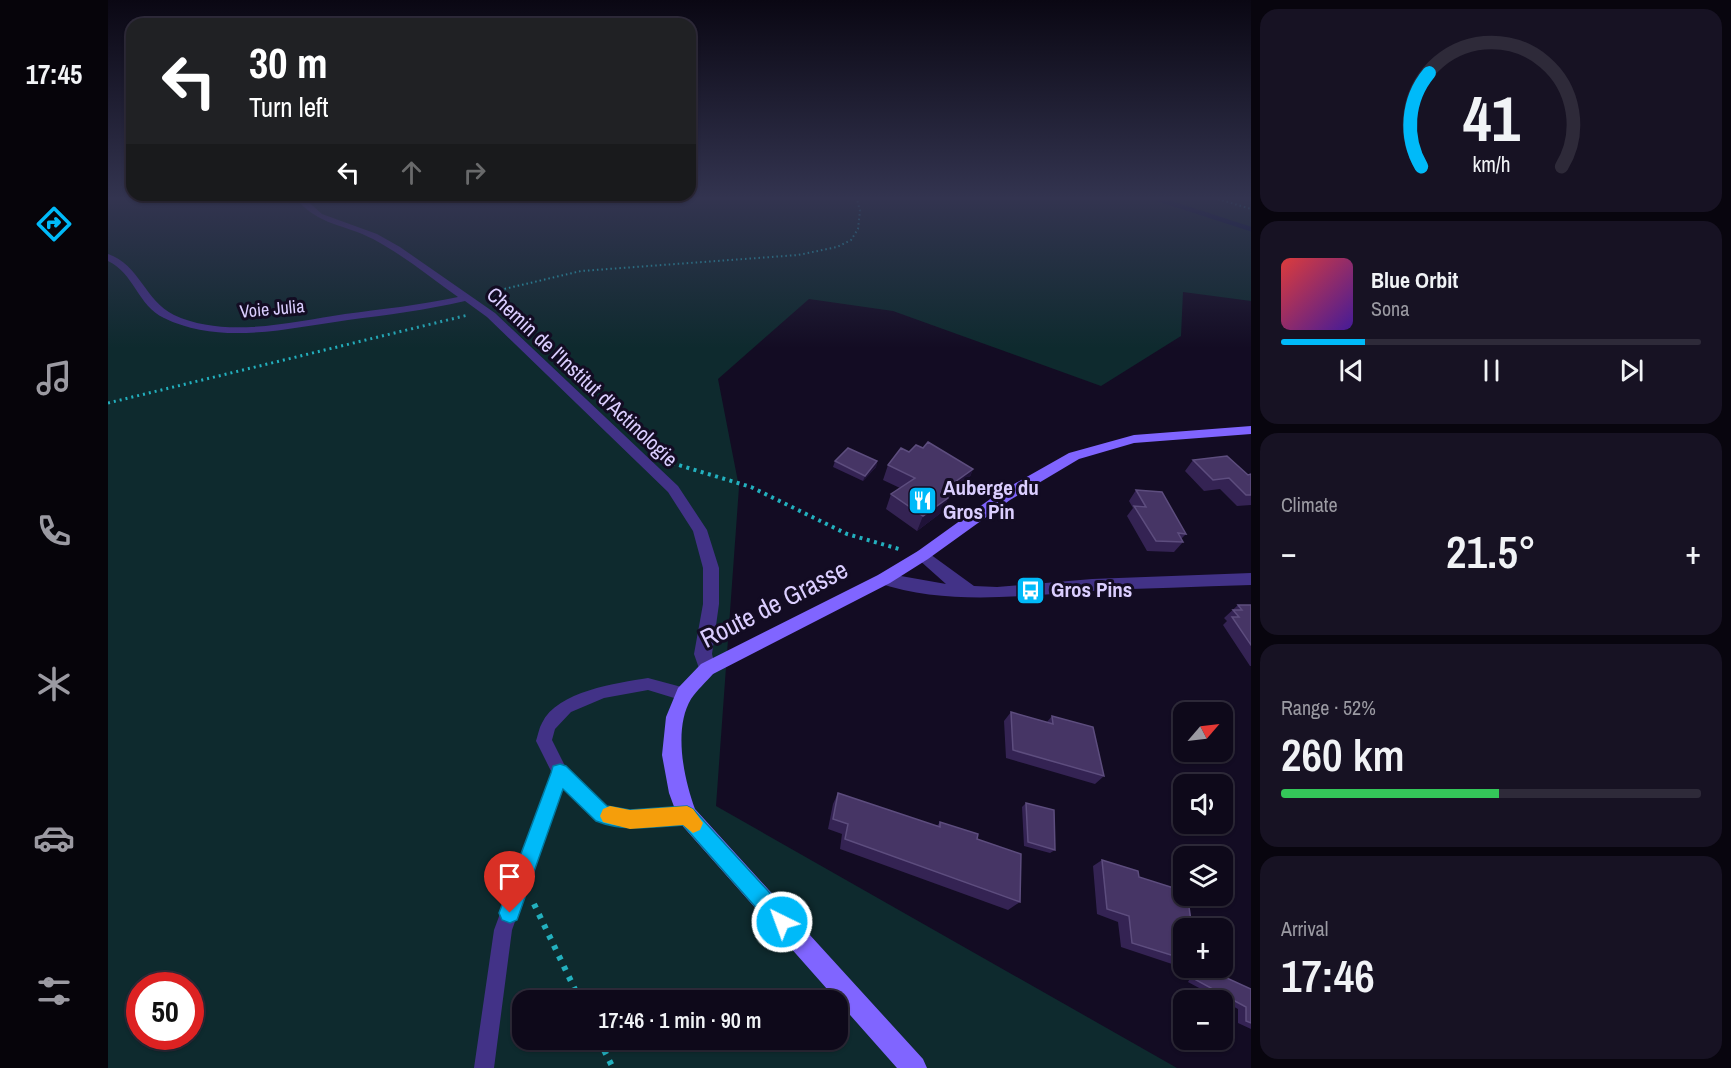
<!DOCTYPE html>
<html lang="en">
<head>
<meta charset="utf-8">
<style>
	body { margin:0; font-family:"Archivo Narrow",sans-serif; background:#171223; color:#f1f3f6; height:100vh; display:flex; flex-direction:column; font-size:22px; white-space:nowrap }
	* { box-sizing:border-box; margin:0 }
	p { font-size:20px; color:#9b9aa2 }
	.icon { flex:none; width:33px; height:33px; fill:none; stroke:currentColor; stroke-width:2; stroke-linecap:round; stroke-linejoin:round }
	.map { position:relative; flex:1; overflow:hidden }
	.side { display:flex; flex-direction:column; gap:9px; padding:9px; background:#08050e; width:480px }
	.side>* { flex:none }
	.banner { position:absolute; left:18px; top:18px; width:570px; height:183px; border-radius:18px; box-shadow:0 2px 4px #0004,0 0 0 2px #2e2a39; background:#202124; color:#fff; overflow:hidden }
	.needle { width:39px; rotate:62deg }
	.tools { position:absolute; left:1065px; top:702px; display:grid; gap:12px }
	.tools a { display:grid; place-items:center; width:60px; height:60px; border-radius:12px; background:#0e091a; box-shadow:0 2px 4px #0004,0 0 0 2px #2e2a39; font-size:30px }
	.speed { position:absolute; left:18px; top:972px; display:flex; gap:12px; font-size:30px; font-weight:700; text-align:center }
	.speed>* { display:grid; place-content:center; width:78px; height:78px; border-radius:50%; background:#0e091a; box-shadow:0 2px 4px #0004,0 0 0 2px #2e2a39; line-height:1 }
	.speed .limit { border:9px solid #d22; background:#fff; color:#111 }
	.pin { position:absolute; display:grid; place-items:center; width:51px; height:51px; color:#fff; margin:-62px -26px; border-radius:50% 50% 50% 0; rotate:-45deg; box-shadow:0 0 6px #0007 }
	.pin .icon { rotate:45deg }
	.me { position:absolute; width:66px; margin:-33px; rotate:318deg; stroke-linejoin:round; filter:drop-shadow(0 0 4px #0008) }
	.turn { display:flex; align-items:center; gap:21px; height:126px; padding:0 24px; font-size:27px }
	.turn .icon { width:78px; height:78px; stroke-width:2.5 }
	.turn b { display:block; font-size:42px; line-height:51px }
	.lanes { display:flex; align-items:center; height:57px; padding:0 24px; background:#0003; justify-content:center; gap:30px; direction:ltr }
	.lanes .off { opacity:.35 }
	.big { font-size:45px; font-weight:600; line-height:1.1 }
	.side .tile { flex:1; display:flex; flex-direction:column; justify-content:center; gap:9px; min-width:0; padding:0 21px; border-radius:18px; background:#171223 }
	.side .dial { align-items:center; gap:0 }
	.dial svg { height:156px; overflow:visible; fill:none; stroke:#2e2a39; stroke-width:7; stroke-linecap:round; text-anchor:middle }
	.dial text { fill:#f1f3f6; stroke:none }
	.song { display:flex; align-items:center; gap:18px }
	.cover { width:72px; height:72px; border-radius:9px; background:linear-gradient(135deg,hsl(0 70% 55%),hsl(260 70% 35%)) }
	.played { height:6px; border-radius:3px; background:linear-gradient(90deg,#00baf9 20%,#2e2a39 20%) }
	.keys { display:flex; justify-content:space-around; direction:ltr }
	.heat { display:flex; justify-content:space-between; align-items:center; font-size:33px; direction:ltr }
	.charge { height:9px; border-radius:4px; background:linear-gradient(90deg,#34c759 52%,#2e2a39 0) }
	.trip { position:absolute; left:404px; top:990px; width:336px; height:60px; border-radius:18px; background:#0e091a; box-shadow:0 2px 4px #0004,0 0 0 2px #2e2a39; font-weight:600; line-height:60px; text-align:center }
	main { display:flex; flex:1; min-height:0 }
	.tab-bar { display:flex; flex-direction:column; width:108px; justify-content:space-around; align-items:center; background:#06040a; color:#9b9aa2 }
	.tab-bar .icon { width:42px; height:42px }
	.tab-bar .on { color:#00baf9 }
	.tab-bar b { font-size:27px; color:#f1f3f6 }
	.map>svg:first-child { display:block }
	.green { fill:#0e2a2e; fill-rule:evenodd }
	.lines { fill:none; stroke-linecap:round; stroke-linejoin:round }
	.stream { stroke:#051243; stroke-width:4.5 }
	.path-far3 { stroke:#23b0be; stroke-width:2; stroke-dasharray:1.5 3; stroke-linecap:butt }
	.path-far2 { stroke:#23b0be; stroke-width:3; stroke-dasharray:2 4; stroke-linecap:butt }
	.path-far1 { stroke:#23b0be; stroke-width:4; stroke-dasharray:3 4.5; stroke-linecap:butt }
	.path { stroke:#23b0be; stroke-width:6; stroke-dasharray:4.5 7; stroke-linecap:butt }
	.lane { fill:#423287; fill-rule:evenodd }
	.street { fill:#423287; fill-rule:evenodd }
	.secondary { fill:#8065ff; fill-rule:evenodd }
	.wall { fill:#342353 }
	.shaded-wall { fill:#1f1238 }
	.building { fill:#463565; stroke:#5d4d7e; stroke-width:1.5 }
	.route { fill:#00baf9; stroke:#0079a2; stroke-width:1.5 }
	.slow { fill:#f59e0b }
	.labels { text-anchor:middle; stroke-width:6; stroke-linejoin:round; paint-order:stroke }
	.far-street-label { font-size:18px; fill:#dbceff; stroke:#130c23 }
	.street-label { font-size:21px; fill:#dbceff; stroke:#130c23 }
	.poi-label { font-size:21px; font-weight:bold; fill:#dbceff; stroke:#130c23; text-anchor:start }
	.near-street-label { font-size:26px; fill:#dbceff; stroke:#130c23 }
</style>
</head>
<body>
<main>
<nav class="tab-bar">
<b>17:45</b>
<svg class="icon on" aria-label="directions" viewBox="0 0 24 24"><path d="M12 3l9 9-9 9-9-9zM9 14v-3h6M13 9l2 2-2 2"/></svg>
<svg class="icon" aria-label="music" viewBox="0 0 24 24"><path d="M9 18V5l10-2v13"/><circle cx="6" cy="18" r="3"/><circle cx="16" cy="16" r="3"/></svg>
<svg class="icon" aria-label="phone" viewBox="0 0 24 24"><path d="M5 4h4l2 5-3 2q2 4 5 5l2-3 5 2v4C11 20 4 13 5 4z"/></svg>
<svg class="icon" aria-label="climate" viewBox="0 0 24 24"><path d="M12 3v18M4 7l16 10M4 17L20 7"/></svg>
<svg class="icon" aria-label="car" viewBox="0 0 24 24"><path d="M5 17H2v-5l4-1 3-4h7l3 4 3 1v5h-3M9 17h6M6 11h13"/><circle cx="7" cy="17" r="2"/><circle cx="17" cy="17" r="2"/></svg>
<svg class="icon" aria-label="filters" viewBox="0 0 24 24"><path d="M4 7h16M4 17h16"/><circle cx="9" cy="7" r="2"/><circle cx="15" cy="17" r="2"/></svg>
</nav>
<div class="map">
<svg width="1143" height="1068" viewBox="0 0 1143 1068">
	<rect width="100%" height="100%" fill="#130c23"/>
	<path class="green" d="M0 199H1143V301L1075 292 1073 336 993 386 785 311 701 299 610 379 631 487 608 806 1069 1068H0ZM32 986H82V1036H32ZM414 1000H729V1040H414Z"/>
	<g class="lines">
		<path class="stream" d="M1050 199 1143 229"/>
		<path class="path-far3" d="M1110 199 1143 209
			M379 293 473 271 690 255 729 247 743 240 750 229 752 211 749 199"/>
		<path class="path-far2" d="M0 403 360 315"/>
		<path class="path-far1" d="M564 463 643 487 739 534 791 549"/>
		<path class="path" d="M426 904 472 1000
			M491 1040 505 1068"/>
		<path class="lane" d="M540 678 581 689 583 694 581 699 576 701 540 690 496 698 463 712 447 729 444 740 458 768 498 806 522 811 579 808 585 810 587 816 585 822 579 824C549 826 516 832 488 820L455 787 404 930 386 1068H366L386 930 444 773 428 741C430 735 431 728 434 723 449 691 509 683 540 678Z"/>
		<path class="street" d="M188 199H197L214 214 269 234 292 247 387 313 570 486 599 530 611 568V604L604 654 608 669 605 674 599 677 593 674 586 654 595 604V568L585 531 560 492 379 317 357 301C318 310 279 315 240 320 181 328 113 346 56 318 30 306 26 273 0 261V254C31 264 37 301 66 315 118 339 183 322 237 314 275 309 313 305 350 297 322 277 295 255 265 239 236 224 212 226 188 199Z
			M815 549 866 586 889 587 984 579 1143 573V585C1090 587 1036 588 983 591 912 596 840 606 770 583L768 579 770 575 776 573 838 584 810 559 807 555 810 551Z"/>
		<path class="secondary" d="M1143 426V434L1026 443 971 459 902 500 820 559 782 583 605 674C598 682 589 690 583 699 565 729 576 779 587 809L815 1059 819 1068H789L572 823 561 793 554 755 558 717 570 688 593 664 770 575 810 551 892 492 961 453 1026 435Z"/>
	</g>
	<path class="wall" d="M801 452 865 469 859 484 840 498 834 512 809 531 778 509 783 494 792 488 775 480 780 465Z
		M1085 460 1140 475 1143 474V505L1129 506 1112 489 1096 491 1077 471Z
		M727 461H769L768 467 755 481 725 467Z
		M1028 490 1078 534 1073 539 1075 542 1066 552 1039 551 1019 516 1025 508 1021 501Z
		M1130 605H1143V666H1142L1115 625 1119 621 1116 618Z
		M903 712 939 722 944 716 996 776 987 784 898 758 896 721Z
		M730 793 829 826 832 822 869 839 912 902 900 910 732 849 734 834 720 829 725 804Z
		M918 803 947 850 942 853 916 846 914 807Z
		M994 860 1076 928V968H1079H1076L1013 947 1010 922 989 914 985 866Z
		M1091 968H1097L1143 989V1029L1130 1023V1009L1080 982 1087 969Z"/>
	<path class="shaded-wall" d="M769 461 768 467 755 481 757 476Z
		M865 469 859 484 840 498 834 512 809 531 815 516 833 492Z"/>
	<path class="building" d="M820 442 865 469 833 492 840 498 815 516 783 494 807 478 780 465 793 448 801 452 808 445 815 448Z
		M740 448 769 461 757 476 727 461Z
		M1119 456 1140 475 1143 474V495H1138L1121 478 1105 480 1085 460Z
		M1028 490 1054 492 1078 534 1070 533 1075 542 1048 541 1026 506 1038 507Z
		M1130 605H1143V645L1124 617H1131L1125 610H1134Z
		M903 712 945 724 944 716 985 727 996 776 905 750Z
		M730 793 832 827V822L870 834 869 839 913 854 912 902 737 839 740 824 725 819Z
		M918 803 946 810 947 850 920 842Z
		M994 860 1030 871 1031 877 1066 888 1067 896 1080 900 1084 928H1076V959L1024 943 1021 916 999 909Z
		M1094 968H1097L1143 989V1023L1138 1021V1007L1088 980Z"/>
	<linearGradient id="sky" x2="0" y2="1"><stop stop-color="#0a0713"/><stop offset="0.57" stop-color="#333450"/><stop offset="1" stop-color="#333450" stop-opacity="0"/></linearGradient>
	<rect width="1143" height="348" fill="url(#sky)"/>
	<path class="route" d="M452 764 458 766 499 806 522 810 579 806 585 809 681 914 684 922 681 929 674 932 667 929 575 825C546 827 515 832 488 821L455 789 409 920 402 923 394 920 391 913 443 773 445 766Z"/>
	<path class="slow" d="M502 806 522 810 579 806 585 809 595 823 592 830 585 833 575 825 522 829 495 822 492 816 495 809Z"/>
	<defs>
		<symbol id="restaurant-square" viewBox="-11 -11 22 22"><rect x="-9" y="-9" width="18" height="18" rx="4" fill="#00baf9" stroke="#130c23"/><path d="M-5-6h1v4h1v-4h1v4h1v-4h1v5L-1.5 .5V6h-2V.5L-5-1ZM5-6V6H3V1.5H1.5Q1.5-4 5-6Z" fill="#fff"/></symbol>
		<symbol id="bus-square" viewBox="-11 -11 22 22"><rect x="-9" y="-9" width="18" height="18" rx="4" fill="#00baf9" stroke="#130c23"/><path d="M-5-6H5V4H4V6H2V4H-2V6H-4V4H-5ZM-3.5-4V0h7V-4ZM-3.5 1.2v1.5H-2V1.2ZM2 1.2v1.5H3.5V1.2Z" fill="#fff"/></symbol>
	</defs>
	<g fill-rule="evenodd">
		<use href="#restaurant-square" x="798" y="484" width="33" height="33"/>
		<use href="#bus-square" x="906" y="574" width="33" height="33"/>
	</g>
	<g class="labels">
		<g class="far-street-label">
			<text transform="translate(164 309) rotate(-5)" y="6">Voie Julia</text>
		</g>
		<g class="street-label">
			<text transform="translate(474 377) rotate(43)" y="7">Chemin de l'Institut d'Actinologie</text>
		</g>
		<g class="poi-label">
			<text x="835" y="495">Auberge du<tspan x="835" dy="24">Gros Pin</tspan></text>
			<text x="943" y="597">Gros Pins</text>
		</g>
		<g class="near-street-label">
			<text transform="translate(666 604) rotate(-27)" y="9">Route de Grasse</text>
		</g>
	</g>
</svg>
<div class="tools">
<a><svg class="needle" viewBox="-14 -14 28 28"><path d="M0-13l5 13h-10z" fill="#e53935"/><path d="M0 13l5-13h-10z" fill="#9b9aa2"/></svg></a>
<a><svg class="icon" aria-label="sound" viewBox="0 0 24 24"><path d="M4 9h4l5-4v14l-5-4H4zM17 9q2 3 0 6"/></svg></a>
<a><svg class="icon" aria-label="layers" viewBox="0 0 24 24"><path d="M12 4l9 5-9 5-9-5zM3 14l9 5 9-5"/></svg></a>
<a>+</a>
<a>−</a>
</div>
<div class="speed"><div class="limit">50</div></div>
<div class="pin" style="left:402px;top:913px;background:#d93025"><svg class="icon" aria-label="arrive" viewBox="0 0 24 24"><path d="M6 21V4h12l-3 4 3 4H6"/></svg></div>
<svg class="me" style="left:674px;top:922px" viewBox="-20 -20 40 40"><circle r="17" fill="#00baf9" stroke="#fff" stroke-width="3"/><path d="M0-11L8 9 0 5-8 9z" fill="#fff"/></svg>
<div class="trip">17:46 · 1 min · 90 m</div>
<div class="banner">
<div class="turn"><svg class="icon" aria-label="left" viewBox="0 0 24 24"><path d="M17 20v-9H6M10 6l-5 5 5 5"/></svg><div><b>30 m</b>Turn left</div></div>
<div class="lanes"><svg class="icon" aria-label="left" viewBox="0 0 24 24"><path d="M17 20v-9H6M10 6l-5 5 5 5"/></svg><svg class="icon off" aria-label="ahead" viewBox="0 0 24 24"><path d="M12 20V5M6 11l6-6 6 6"/></svg><svg class="icon off" aria-label="right" viewBox="0 0 24 24"><path d="M7 20v-9h11M14 6l5 5-5 5"/></svg></div>
</div>
</div>
<section class="side">
<div class="tile dial"><svg viewBox="0 0 100 80">
<path d="M14 69A42 42 0 1 1 86 69"/>
<path d="M14 69A42 42 0 0 1 18 21" stroke="#00baf9"/>
<text x="50" y="56" font-size="32" font-weight="700">41</text>
<text x="50" y="72" font-size="11">km/h</text>
</svg></div>
<div class="tile">
<div class="song"><i class="cover"></i><div><b>Blue Orbit</b><p>Sona</p></div></div>
<div class="played"></div>
<div class="keys"><svg class="icon" aria-label="previous" viewBox="0 0 24 24"><path d="M18 5L8 12l10 7zM5 5v14"/></svg><svg class="icon" aria-label="pause" viewBox="0 0 24 24"><path d="M8 5v14M16 5v14"/></svg><svg class="icon" aria-label="next" viewBox="0 0 24 24"><path d="M6 5l10 7-10 7zM19 5v14"/></svg></div>
</div>
<div class="tile"><p>Climate</p>
<div class="heat"><a>−</a><b class="big">21.5°</b><a>+</a></div>
</div>
<div class="tile"><p>Range · 52%</p><b class="big">260 km</b><div class="charge"></div></div>
<div class="tile"><p>Arrival</p><b class="big">17:46</b></div>
</section>
</main>
</body>
</html>
